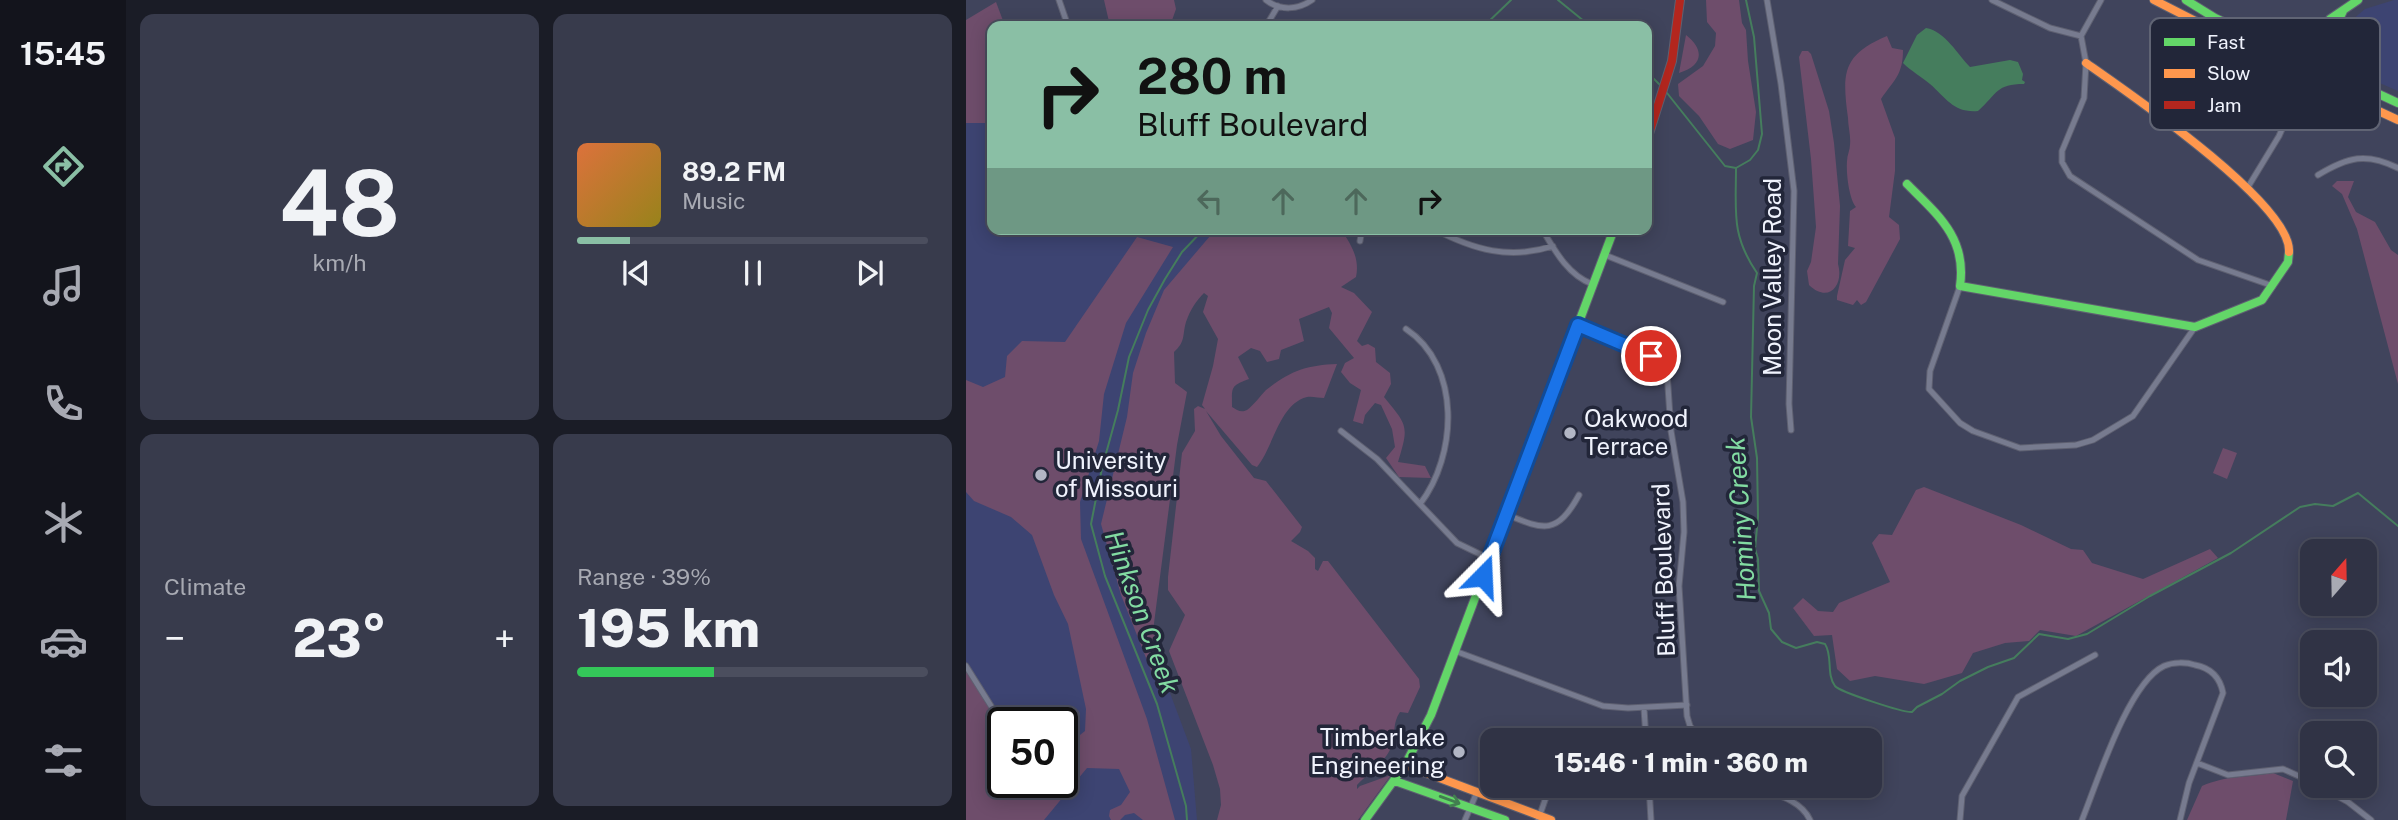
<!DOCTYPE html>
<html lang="en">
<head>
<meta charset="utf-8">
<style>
	body { margin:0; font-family:"Public Sans",sans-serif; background:#383b4c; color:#f1f3f6; height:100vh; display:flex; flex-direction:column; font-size:26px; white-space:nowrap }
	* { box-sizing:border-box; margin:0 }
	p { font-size:23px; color:#a8aab3 }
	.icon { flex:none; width:38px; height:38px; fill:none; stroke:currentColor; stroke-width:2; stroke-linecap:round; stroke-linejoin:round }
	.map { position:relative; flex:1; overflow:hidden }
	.details { display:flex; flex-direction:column; gap:14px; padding:14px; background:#1a1c26; width:840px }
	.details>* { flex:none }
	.top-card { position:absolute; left:21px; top:21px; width:665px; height:214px; border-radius:14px; box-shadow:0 4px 18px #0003,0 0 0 2px #4b4e5e; background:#8abfa5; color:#111; overflow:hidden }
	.needle { width:46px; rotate:20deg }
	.tools { position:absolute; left:1334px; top:539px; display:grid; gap:14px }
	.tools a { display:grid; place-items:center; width:77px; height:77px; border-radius:14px; background:#303345; box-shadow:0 4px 18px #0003,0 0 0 2px #4b4e5e; font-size:35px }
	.speed { position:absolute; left:21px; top:707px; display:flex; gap:14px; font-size:35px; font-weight:700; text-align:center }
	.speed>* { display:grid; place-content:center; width:91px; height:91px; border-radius:50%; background:#303345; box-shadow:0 4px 18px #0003,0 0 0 2px #4b4e5e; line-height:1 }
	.speed .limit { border:4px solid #111; border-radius:10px; background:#fff; color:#111 }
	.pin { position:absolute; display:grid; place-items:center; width:60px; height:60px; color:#fff; margin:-30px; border:4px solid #fff; border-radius:50%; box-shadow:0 2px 7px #0007 }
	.me { position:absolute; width:77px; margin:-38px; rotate:21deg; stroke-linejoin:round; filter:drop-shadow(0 0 5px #0008) }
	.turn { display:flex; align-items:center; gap:24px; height:147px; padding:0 35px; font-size:32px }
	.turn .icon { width:91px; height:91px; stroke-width:2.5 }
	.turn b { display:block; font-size:49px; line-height:60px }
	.lanes { display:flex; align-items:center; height:66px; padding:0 35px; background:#0003; justify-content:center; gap:35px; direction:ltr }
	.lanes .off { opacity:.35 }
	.big { font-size:52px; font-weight:800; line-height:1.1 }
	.details .card { flex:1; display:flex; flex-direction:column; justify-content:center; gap:10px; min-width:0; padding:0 24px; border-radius:14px; background:#383b4c }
	.details .dial { align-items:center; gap:0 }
	.dial b { font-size:91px; line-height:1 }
	.song { display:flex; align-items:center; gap:21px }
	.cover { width:84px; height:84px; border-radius:10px; background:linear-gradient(135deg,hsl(20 70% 55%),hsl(50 70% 35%)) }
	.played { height:7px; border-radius:4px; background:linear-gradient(90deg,#8abfa5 15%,#4b4e5e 15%) }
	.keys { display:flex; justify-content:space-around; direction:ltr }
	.heat { display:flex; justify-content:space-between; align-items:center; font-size:38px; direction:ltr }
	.charge { height:10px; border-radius:5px; background:linear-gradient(90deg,#34c759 39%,#4b4e5e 0) }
	.details .tiles { flex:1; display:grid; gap:14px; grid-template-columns:repeat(2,1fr) }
	.trip { position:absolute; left:514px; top:728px; width:402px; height:70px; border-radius:14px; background:#303345; box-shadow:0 4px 18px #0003,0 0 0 2px #4b4e5e; font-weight:800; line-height:70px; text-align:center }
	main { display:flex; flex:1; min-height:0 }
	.tabs { display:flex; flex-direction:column; width:126px; justify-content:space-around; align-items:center; background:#13141c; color:#a8aab3 }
	.tabs .icon { width:49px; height:49px }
	.tabs .current { color:#8abfa5 }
	.tabs b { font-size:32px; color:#f1f3f6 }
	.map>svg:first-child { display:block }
	.built { fill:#3d4472; fill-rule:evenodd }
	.green { fill:#6e4d6b }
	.water { fill:#457d5d }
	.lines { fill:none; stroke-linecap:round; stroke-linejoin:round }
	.stream { stroke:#457d5d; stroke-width:2 }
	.street-casing { stroke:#5e6071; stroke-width:7 }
	.fast-casing { stroke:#5e6071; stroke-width:10 }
	.slow-casing { stroke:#5e6071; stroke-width:10 }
	.jam-casing { stroke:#5e6071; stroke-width:10 }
	.street { stroke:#777b8f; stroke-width:5 }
	.fast { stroke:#63d668; stroke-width:8 }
	.slow { stroke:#ff974d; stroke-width:8 }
	.jam { stroke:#b3261e; stroke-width:8 }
	.oneway { stroke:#427e50 }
	.route-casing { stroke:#114b97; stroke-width:18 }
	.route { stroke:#1a73e8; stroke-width:12 }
	.poi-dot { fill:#b2b6c5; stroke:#222639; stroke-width:2.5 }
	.labels { text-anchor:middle; stroke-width:7; stroke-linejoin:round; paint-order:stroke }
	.street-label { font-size:24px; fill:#f0f3fd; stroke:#222639 }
	.poi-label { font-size:24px; fill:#f0f3fd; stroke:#222639; text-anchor:start }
	.water-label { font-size:26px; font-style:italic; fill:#82dba2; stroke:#222639 }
	.key { fill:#222639; stroke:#606474; stroke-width:2 }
	.key-label { font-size:19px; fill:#f0f3fd }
</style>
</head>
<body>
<main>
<nav class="tabs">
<b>15:45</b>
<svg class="icon current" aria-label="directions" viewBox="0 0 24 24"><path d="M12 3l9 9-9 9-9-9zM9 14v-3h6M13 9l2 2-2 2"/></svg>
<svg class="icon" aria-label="music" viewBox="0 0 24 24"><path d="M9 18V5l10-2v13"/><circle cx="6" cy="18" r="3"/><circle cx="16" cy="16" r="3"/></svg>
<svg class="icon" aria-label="phone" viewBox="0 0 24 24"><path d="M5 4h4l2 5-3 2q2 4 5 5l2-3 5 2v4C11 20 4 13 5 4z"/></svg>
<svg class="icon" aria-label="climate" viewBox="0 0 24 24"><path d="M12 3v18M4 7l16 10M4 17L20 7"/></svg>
<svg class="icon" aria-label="car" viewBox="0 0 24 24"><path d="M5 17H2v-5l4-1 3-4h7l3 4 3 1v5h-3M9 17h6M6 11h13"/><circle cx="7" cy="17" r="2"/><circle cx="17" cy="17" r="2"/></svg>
<svg class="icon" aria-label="filters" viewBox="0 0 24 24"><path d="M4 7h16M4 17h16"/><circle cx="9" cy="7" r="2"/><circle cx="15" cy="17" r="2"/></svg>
</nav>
<section class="details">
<div class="tiles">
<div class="card dial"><b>48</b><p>km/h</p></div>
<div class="card">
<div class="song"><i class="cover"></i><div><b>89.2 FM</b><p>Music</p></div></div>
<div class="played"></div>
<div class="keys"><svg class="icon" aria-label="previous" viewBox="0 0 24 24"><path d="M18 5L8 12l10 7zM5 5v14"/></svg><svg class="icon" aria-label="pause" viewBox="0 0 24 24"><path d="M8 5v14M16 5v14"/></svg><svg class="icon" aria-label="next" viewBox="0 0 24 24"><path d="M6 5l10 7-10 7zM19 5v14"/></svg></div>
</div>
<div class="card"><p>Climate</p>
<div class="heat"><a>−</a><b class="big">23°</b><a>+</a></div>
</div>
<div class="card"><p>Range · 39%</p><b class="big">195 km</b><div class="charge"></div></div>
</div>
</section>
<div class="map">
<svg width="1432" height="820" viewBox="0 0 1432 820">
	<rect width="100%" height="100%" fill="#40445c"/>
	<path class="built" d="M1428 0H1432V91L1402 78 1380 66 1374 61 1370 49 1372 37 1386 20 1399 9Z
		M0 92 26 102V229H272L220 301 140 522 225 749 231 820H0ZM37 723H96V782H37Z"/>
	<path class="green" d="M138 0H208L210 9 204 26H144Z
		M740 0H773L776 23 780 30 782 61 790 112 787 140 764 149 752 144 733 116 713 96 712 84 737 66 749 46 750 33 741 22Z
		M30 2 39 26H26V123H0V20Z
		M720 35C739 50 737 66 713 73Z
		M921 36 926 48 937 50C937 75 928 80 915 99L929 138V171L923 217 933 225 934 239 900 302 895 305 891 300 887 305 871 300V296L879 260 889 248 882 246 884 211 890 207C883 199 880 173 881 161 881 155 884 150 884 145 885 136 882 126 882 118 876 73 876 55 921 36Z
		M836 51H842L845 54 863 111 868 143 874 206 872 264C878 285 863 304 843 285L841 271 845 262 850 227 845 159 833 57Z
		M1371 181H1388L1382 197 1390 212 1409 222 1425 250 1432 255V384L1391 229 1376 194 1366 186Z
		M250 229H375C385 245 394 258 390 277L375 287 388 293 406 312 391 341 396 346 402 344 409 348 410 362 424 373 425 384 418 397C442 426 443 426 432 462L459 466 465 478 433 477 420 458 429 447 426 429 415 405 409 403 399 415 397 424 387 421 395 390 384 383 375 372 379 363 388 358 363 328 366 313 363 307 333 319 338 341 315 350 313 359 301 362 294 351 285 348 272 357 283 379C264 386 266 387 266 407 271 410 275 413 281 410 288 405 294 396 300 390 324 371 341 365 371 364L358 398C353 398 346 396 341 397 313 404 307 448 291 467L286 465 240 411 255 436 288 478 300 481 336 527 334 532 325 541 342 551 349 558V569L352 571 357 561H362L453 679 454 687 442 713 434 712C426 724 430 732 426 745 421 761 402 773 391 785V789L394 786 425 775 392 820H251L255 805 254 789 247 765 203 651 219 615 202 590V577L216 453 229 431 228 409 232 406 239 409 236 405 247 366 252 339 237 312 242 296 238 293C230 301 224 310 220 322 216 336 220 341 208 352L209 383 221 392 211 445 187 631 197 663 188 678 155 595 135 524 161 417 167 373 180 333 198 290Z
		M171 237 207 247 160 323 138 394 133 441 114 502 115 539 181 719 209 820H177L168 813 159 815 154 820H145L143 816 144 810 155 805 164 792 153 769 121 768 78 820H0V669L37 731V782H96V741L113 726 114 735 119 731 120 709 102 624 88 595 66 535 45 517 8 501 0 492V380L17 387 39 377 41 356 56 341 99 342Z
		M1257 448 1271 453 1261 479 1247 473Z
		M958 487 1055 525 1105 549 1117 550 1126 563 1177 579 1244 549 1252 558 1110 636 1074 630 1063 641 1039 643 1007 653 996 673 958 684 909 676 884 681 871 669 866 635 848 636 827 608 837 598 852 611 867 612 873 603 924 582 906 543 913 534 926 535 950 490Z
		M1307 773 1327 781 1320 820H1221L1236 786C1261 775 1281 778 1307 773Z"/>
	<path class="water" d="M960 28C979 31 992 55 1004 67L1044 60 1052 62 1057 74 1056 80 1059 82 1058 84C1030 84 1032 93 1012 111 988 113 981 99 964 84 956 77 945 71 937 63L951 35Z"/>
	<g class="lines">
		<path class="stream" d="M592 0 624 26
			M518 26 545 0
			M681 72 695 86
			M701 93 759 166 770 168 784 160 792 150 796 134 788 37 780 0
			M770 168C770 212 765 235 791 273L788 286 785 417 791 458 792 517 789 549 792 559 793 591 803 613 805 629 816 642 830 648 851 642 859 644C867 656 860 674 869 686 874 692 938 713 946 712L951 707 976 694 994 681 1022 667 1048 658 1073 634 1102 639 1121 634 1184 596 1265 553 1334 507 1349 504 1367 506 1392 493 1432 526
			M221 820 220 806 191 704 139 576 125 524 136 468 152 410 163 357 182 310 199 279 216 252 238 229"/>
		<defs>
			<path id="street" d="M93 0 102 26
				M300 0C314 11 332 10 346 0
				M801 0 815 84 828 191 823 404 825 430
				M1026 0 1084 28 1115 36
				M1135 0 1115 36 1120 63 1118 98 1096 151V162L1104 176 1232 260 1307 286
				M300 26 312 6
				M1352 175C1382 157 1400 152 1432 168
				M1282 187 1313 136 1339 77
				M468 229C508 250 544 260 587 246
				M576 229C589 251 602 275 626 284
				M394 241 396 229
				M639 255 757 302
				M994 286 964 371 963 389 994 423 1007 431 1054 448 1110 445 1127 440 1167 416 1229 327
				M612 325 685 356 695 361 701 372 705 431 717 502 718 532 713 586 721 716 724 726 735 740
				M440 329C496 366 491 456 454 504
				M375 431 411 459 491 543 524 559
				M542 515C578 530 591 535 613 495
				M489 651 637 706 662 708 721 705
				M0 666 37 725
				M678 708 680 740
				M96 737 103 729 110 714
				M1231 763 1262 775 1317 769 1346 782
				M683 786 685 820
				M786 786C806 794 834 798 844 820
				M1353 786 1382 802 1405 820
				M499 820 511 792
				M572 820 584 786
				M994 820 996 796 1052 697 1129 655
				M1116 820C1131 783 1162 683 1198 666 1207 662 1220 662 1229 665 1245 668 1254 677 1257 693L1223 783 1214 820"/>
			<path id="fast" d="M1220 0 1249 18 1432 103
				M1350 55 1359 49 1377 11
				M1339 77 1350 55 1351 44 1364 19 1392 0
				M1324 111 1342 96 1364 91
				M941 184C972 215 1001 238 994 286L1229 327 1296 300 1322 262 1323 252
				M429 781 539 820
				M399 820 439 765 465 715 648 229"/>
			<path id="slow" d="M1188 0 1339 77 1432 120
				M1318 49 1343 42 1362 24
				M1120 63C1160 91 1326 204 1323 252
				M439 765 585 820"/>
			<path id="jam" d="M681 140 706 61 714 0"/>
		</defs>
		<use href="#street" class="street-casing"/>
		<use href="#fast" class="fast-casing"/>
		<use href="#slow" class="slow-casing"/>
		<use href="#jam" class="jam-casing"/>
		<use href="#street" class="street"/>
		<use href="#fast" class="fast"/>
		<use href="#slow" class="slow"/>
		<use href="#jam" class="jam"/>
	</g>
	<defs><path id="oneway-shaft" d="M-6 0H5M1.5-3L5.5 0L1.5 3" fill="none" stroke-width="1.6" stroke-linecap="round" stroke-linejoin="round" transform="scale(1.75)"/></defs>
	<use class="oneway" href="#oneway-shaft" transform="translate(484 800) rotate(20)"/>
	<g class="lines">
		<defs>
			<path id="route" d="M517 576 612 325 685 356"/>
		</defs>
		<use href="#route" class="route-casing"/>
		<use href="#route" class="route"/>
	</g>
	<g class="poi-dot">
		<circle cx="604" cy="433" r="7"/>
		<circle cx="75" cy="475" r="7"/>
		<circle cx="493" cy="752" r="7"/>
	</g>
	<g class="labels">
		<g class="street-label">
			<text transform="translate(807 277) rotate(-90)" y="8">Moon Valley Road</text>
			<text transform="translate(698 570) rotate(-92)" y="8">Bluff Boulevard</text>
		</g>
		<g class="poi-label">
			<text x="618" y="427">Oakwood<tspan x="618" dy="28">Terrace</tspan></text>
			<text x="89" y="469">University<tspan x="89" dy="28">of Missouri</tspan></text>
			<text x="479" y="746" text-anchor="end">Timberlake<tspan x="479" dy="28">Engineering</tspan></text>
		</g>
		<g class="water-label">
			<text transform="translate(775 519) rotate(-94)" y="9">Hominy Creek</text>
			<text transform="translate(176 612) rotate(70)" y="9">Hinkson Creek</text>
		</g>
	</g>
	<rect x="1184" y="18" width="230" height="112" rx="10" class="key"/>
	<rect x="1198" y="38" width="31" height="8" fill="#63d668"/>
	<rect x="1198" y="69" width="31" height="9" fill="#ff974d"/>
	<rect x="1198" y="101" width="31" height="8" fill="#b3261e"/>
	<g class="key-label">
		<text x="1241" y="49">Fast</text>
		<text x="1241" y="80">Slow</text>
		<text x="1241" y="112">Jam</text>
	</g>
</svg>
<div class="tools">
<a><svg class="needle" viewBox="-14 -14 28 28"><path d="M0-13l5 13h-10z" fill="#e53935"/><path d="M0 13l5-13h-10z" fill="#a8aab3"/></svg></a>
<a><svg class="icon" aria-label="sound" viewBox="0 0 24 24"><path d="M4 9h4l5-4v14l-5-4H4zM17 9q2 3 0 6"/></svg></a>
<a><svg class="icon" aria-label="search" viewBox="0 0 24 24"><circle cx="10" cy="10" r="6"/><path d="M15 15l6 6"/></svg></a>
</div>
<div class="speed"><div class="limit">50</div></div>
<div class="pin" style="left:685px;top:356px;background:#d93025"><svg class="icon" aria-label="arrive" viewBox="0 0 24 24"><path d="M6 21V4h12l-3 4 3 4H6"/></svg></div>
<svg class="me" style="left:517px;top:576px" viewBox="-20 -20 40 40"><path d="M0-17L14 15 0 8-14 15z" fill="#1a73e8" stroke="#fff" stroke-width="4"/></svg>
<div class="trip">15:46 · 1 min · 360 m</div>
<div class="top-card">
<div class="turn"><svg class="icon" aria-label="right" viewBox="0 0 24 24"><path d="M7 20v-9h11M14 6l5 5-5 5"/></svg><div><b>280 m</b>Bluff Boulevard</div></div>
<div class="lanes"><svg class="icon off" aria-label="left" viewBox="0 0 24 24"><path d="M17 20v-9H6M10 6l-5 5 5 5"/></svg><svg class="icon off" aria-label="ahead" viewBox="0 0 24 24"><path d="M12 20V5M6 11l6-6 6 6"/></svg><svg class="icon off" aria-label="ahead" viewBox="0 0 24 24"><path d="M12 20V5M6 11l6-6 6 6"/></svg><svg class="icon" aria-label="right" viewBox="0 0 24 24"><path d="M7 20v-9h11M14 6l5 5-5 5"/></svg></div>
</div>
</div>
</main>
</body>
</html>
